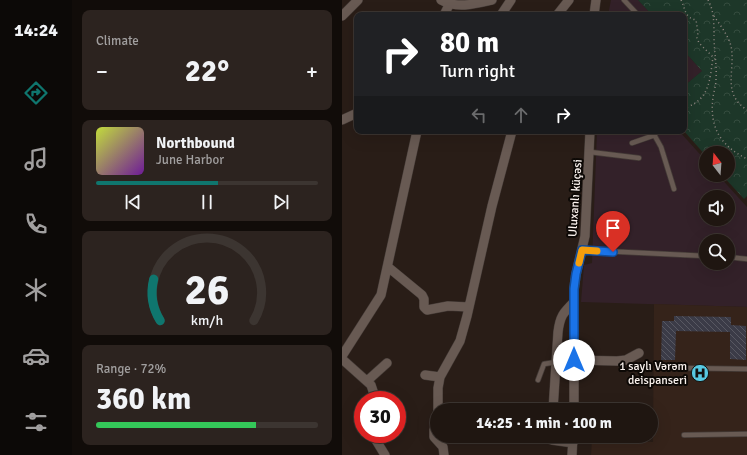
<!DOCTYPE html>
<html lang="en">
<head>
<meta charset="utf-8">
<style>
	body { margin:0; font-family:Signika,sans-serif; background:#2c231f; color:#f1f3f6; height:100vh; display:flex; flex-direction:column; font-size:15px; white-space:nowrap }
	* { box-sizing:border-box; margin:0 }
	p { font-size:13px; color:#a19f9f }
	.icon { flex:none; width:22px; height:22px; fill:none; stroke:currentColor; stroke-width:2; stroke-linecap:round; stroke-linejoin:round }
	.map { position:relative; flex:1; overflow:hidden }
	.details { display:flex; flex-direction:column; gap:10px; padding:10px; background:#110c09; width:270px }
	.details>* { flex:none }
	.banner { position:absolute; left:12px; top:12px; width:333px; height:122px; border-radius:8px; box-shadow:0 4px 16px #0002,0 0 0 1px #3c3531; background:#202124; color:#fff; overflow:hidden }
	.needle { width:26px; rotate:343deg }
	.buttons { position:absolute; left:357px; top:146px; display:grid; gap:8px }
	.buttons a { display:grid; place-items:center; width:36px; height:36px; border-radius:50%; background:#1f1611; box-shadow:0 4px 16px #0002,0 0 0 1px #3c3531; font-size:20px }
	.speed { position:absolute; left:12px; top:391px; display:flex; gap:8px; font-size:20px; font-weight:700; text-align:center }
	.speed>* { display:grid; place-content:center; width:52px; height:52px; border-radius:50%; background:#1f1611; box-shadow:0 4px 16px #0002,0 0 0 1px #3c3531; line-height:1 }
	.speed .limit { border:6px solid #d22; background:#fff; color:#111 }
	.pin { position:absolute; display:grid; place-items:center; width:34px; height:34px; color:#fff; margin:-41px -17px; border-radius:50% 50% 50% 0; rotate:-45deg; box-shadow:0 0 4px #0007 }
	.pin .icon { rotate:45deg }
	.me { position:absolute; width:44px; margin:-22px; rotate:0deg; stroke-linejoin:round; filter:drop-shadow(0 0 3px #0008) }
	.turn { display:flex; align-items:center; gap:14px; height:84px; padding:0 20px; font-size:18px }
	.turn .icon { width:52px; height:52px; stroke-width:2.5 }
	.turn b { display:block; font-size:28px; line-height:34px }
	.lanes { display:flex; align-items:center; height:38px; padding:0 20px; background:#0003; justify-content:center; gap:20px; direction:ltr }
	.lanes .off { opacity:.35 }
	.big { font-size:30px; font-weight:800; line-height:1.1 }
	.details .widget { flex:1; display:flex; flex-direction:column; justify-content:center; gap:6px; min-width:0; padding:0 14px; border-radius:8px; background:#2c231f }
	.details .dial { align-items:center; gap:0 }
	.dial svg { height:104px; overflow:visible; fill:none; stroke:#3c3531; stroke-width:7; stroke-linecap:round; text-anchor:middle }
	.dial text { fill:#f1f3f6; stroke:none }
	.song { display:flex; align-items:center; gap:12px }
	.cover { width:48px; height:48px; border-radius:6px; background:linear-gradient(135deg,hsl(70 70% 55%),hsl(280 70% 35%)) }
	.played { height:4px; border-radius:2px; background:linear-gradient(90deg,#0f766e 55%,#3c3531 55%) }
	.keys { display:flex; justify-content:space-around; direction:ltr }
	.heat { display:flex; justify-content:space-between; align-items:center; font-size:22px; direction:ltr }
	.charge { height:6px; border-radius:3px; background:linear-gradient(90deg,#34c759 72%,#3c3531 0) }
	.trip { position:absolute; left:88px; top:403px; width:228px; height:40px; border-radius:20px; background:#1f1611; box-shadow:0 4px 16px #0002,0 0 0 1px #3c3531; font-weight:800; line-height:40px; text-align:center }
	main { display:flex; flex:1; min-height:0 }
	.dock { display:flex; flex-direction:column; width:72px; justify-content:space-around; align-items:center; background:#0c0907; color:#a19f9f }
	.dock .icon { width:28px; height:28px }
	.dock .on { color:#0f766e }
	.dock b { font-size:18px; color:#f1f3f6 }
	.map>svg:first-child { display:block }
	.industrial { fill:#332129; fill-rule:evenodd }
	.built { fill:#35231a }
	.park { fill:url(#park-crowns) }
	.building { fill:url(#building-back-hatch) }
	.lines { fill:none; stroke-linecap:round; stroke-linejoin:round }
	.service-casing { stroke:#443b37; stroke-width:6 }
	.minor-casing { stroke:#443b37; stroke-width:10 }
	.path { stroke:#908681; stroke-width:1.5; stroke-dasharray:1 3; stroke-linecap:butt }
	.service { stroke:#685a53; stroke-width:4.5 }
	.minor { stroke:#685a53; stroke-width:9 }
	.route-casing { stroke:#114b97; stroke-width:10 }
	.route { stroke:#1a73e8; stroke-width:7 }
	.slow { stroke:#f59e0b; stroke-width:7 }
	.labels { text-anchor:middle; stroke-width:4; stroke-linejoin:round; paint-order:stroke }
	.street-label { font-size:12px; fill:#fbf3ef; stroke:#0d0906 }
	.poi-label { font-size:12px; fill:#fbf3ef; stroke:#0d0906; text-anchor:end }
</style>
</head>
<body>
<main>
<nav class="dock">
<b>14:24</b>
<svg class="icon on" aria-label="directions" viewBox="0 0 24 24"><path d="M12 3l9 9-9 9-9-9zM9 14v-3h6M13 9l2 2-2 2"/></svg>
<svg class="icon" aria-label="music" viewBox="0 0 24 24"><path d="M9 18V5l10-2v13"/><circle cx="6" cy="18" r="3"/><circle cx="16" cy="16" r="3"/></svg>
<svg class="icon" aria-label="phone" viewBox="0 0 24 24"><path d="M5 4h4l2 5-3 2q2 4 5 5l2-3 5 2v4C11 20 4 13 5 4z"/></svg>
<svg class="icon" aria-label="climate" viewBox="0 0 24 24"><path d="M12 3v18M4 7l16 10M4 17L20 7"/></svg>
<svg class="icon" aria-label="car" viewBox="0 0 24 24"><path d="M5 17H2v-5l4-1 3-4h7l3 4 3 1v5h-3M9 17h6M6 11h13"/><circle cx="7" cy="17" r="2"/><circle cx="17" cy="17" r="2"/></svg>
<svg class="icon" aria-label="filters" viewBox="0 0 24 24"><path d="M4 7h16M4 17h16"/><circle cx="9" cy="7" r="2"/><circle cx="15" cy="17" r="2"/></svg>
</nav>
<section class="details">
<div class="widget"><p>Climate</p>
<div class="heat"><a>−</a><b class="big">22°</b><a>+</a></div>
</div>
<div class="widget">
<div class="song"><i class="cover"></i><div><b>Northbound</b><p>June Harbor</p></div></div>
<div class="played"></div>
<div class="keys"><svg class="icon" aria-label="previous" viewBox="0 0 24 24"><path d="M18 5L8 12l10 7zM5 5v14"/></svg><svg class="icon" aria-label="pause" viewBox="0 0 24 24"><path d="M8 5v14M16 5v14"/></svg><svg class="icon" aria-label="next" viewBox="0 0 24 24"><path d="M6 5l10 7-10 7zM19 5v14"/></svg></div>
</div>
<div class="widget dial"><svg viewBox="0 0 100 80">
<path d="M14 69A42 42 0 1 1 86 69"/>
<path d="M14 69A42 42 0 0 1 9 37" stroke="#0f766e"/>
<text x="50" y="56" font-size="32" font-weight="700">26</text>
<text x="50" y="72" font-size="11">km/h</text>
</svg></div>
<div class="widget"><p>Range · 72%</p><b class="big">360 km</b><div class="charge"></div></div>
</section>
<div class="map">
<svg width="405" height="455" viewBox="0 0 405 455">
	<defs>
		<pattern id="park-crowns" width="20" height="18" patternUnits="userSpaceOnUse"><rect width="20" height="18" fill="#1d3729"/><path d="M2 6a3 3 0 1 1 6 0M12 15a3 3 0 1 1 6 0" fill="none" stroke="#344b3e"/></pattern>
		<pattern id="building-back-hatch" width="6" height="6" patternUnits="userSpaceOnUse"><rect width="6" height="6" fill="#3b3b47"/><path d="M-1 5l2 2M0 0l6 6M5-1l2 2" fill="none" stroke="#585862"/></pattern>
	</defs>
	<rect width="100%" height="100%" fill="#291d17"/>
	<path class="industrial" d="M269 0H296L310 15H266Z
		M342 51 360 71 342 86Z
		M255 131H337L364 161V175H376L405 207V307L239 302 242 265 250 263ZM364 197H386V219H364ZM364 241H386V263H364Z"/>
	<path class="built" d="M312 304 405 307V455H249L250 439 311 442Z"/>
	<path class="park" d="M296 0H405V196L402 199 380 175H386V153H364V156L342 131V86L360 71 342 51V15H310Z"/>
	<path class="building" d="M332 316 389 317V325L404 326V360L388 359V332L334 331 333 360H319L320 321H332Z"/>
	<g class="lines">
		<defs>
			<path id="service" d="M282 0 296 15
				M310 131 319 147 332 189
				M290 143 313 135
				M248 152 297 158
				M240 250 364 256
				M386 257 405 259
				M337 368 405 369
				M196 380 202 364 214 362
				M342 435 405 434"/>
			<path id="minor" d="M99 0C115 9 133 4 150 0
				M102 15 107 5
				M159 15 169 0
				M215 15 227 0
				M252 15 254 0
				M0 16 16 0
				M0 120 15 113
				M46 267 80 295 82 299V307L85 310 106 306 127 307
				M0 356 39 295 75 131
				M0 359 29 385 34 400
				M232 360 275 361 284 360 297 353
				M83 375 98 377
				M25 381 45 363
				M96 410V388L98 377 118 341 125 316 150 206 170 131
				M211 410 216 332C218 316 221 313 232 302
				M232 410V289L234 274 243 236 248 131
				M95 423 92 430V437L101 447 102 455
				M32 434V437L43 455
				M196 436 210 440 231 443
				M230 455 231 436"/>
		</defs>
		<use href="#service" class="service-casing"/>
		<use href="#minor" class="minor-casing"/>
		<path class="path" d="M339 0C344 10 342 17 354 20L356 33 355 38 357 43 373 59
			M366 0C372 10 372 24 372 36 372 51 375 65 374 79 374 85 372 91 371 97 367 128 379 146 405 159
			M372 16C378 25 386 35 389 46 394 70 379 93 405 110
			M345 107C368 99 368 78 371 57"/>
		<use href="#service" class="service"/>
		<use href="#minor" class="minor"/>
	</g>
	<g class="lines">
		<defs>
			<path id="route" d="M232 360V289L234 274 240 250 271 252"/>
		</defs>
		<use href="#route" class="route-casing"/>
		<use href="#route" class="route"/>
		<path class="slow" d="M237 263 240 250 255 251"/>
	</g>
	<defs>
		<symbol id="hospital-disc" viewBox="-11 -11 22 22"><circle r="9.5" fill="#57c9e2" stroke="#0d0906"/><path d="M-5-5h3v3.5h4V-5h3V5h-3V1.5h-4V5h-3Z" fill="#111"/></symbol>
	</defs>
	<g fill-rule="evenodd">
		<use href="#hospital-disc" x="348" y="363" width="20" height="20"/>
	</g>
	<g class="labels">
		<g class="street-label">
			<text transform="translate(233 198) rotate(-86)" y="4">Uluxanlı küçəsi</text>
		</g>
		<g class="poi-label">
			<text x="345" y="370">1 saylı Vərəm<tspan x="345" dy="14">deispanseri</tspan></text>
		</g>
	</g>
</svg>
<div class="buttons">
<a><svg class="needle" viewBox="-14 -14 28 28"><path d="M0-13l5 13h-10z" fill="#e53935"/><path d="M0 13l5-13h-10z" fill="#a19f9f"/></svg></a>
<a><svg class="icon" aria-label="sound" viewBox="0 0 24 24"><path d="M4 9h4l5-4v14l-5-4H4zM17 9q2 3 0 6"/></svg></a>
<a><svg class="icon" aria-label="search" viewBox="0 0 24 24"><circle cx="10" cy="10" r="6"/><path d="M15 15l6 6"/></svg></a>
</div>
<div class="speed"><div class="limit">30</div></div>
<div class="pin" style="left:271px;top:252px;background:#d93025"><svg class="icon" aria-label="arrive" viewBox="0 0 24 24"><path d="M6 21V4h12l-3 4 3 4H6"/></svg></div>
<svg class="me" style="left:232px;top:360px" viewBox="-20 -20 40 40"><circle r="19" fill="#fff"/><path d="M0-13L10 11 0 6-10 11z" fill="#1a73e8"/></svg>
<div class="trip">14:25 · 1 min · 100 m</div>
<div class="banner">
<div class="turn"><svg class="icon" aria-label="right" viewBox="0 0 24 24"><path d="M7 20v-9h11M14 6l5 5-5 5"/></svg><div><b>80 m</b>Turn right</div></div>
<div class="lanes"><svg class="icon off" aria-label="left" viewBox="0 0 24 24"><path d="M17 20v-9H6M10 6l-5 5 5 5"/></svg><svg class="icon off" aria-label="ahead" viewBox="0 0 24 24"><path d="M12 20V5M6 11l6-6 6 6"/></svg><svg class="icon" aria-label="right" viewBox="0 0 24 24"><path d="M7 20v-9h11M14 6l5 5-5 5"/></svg></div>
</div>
</div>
</main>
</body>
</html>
